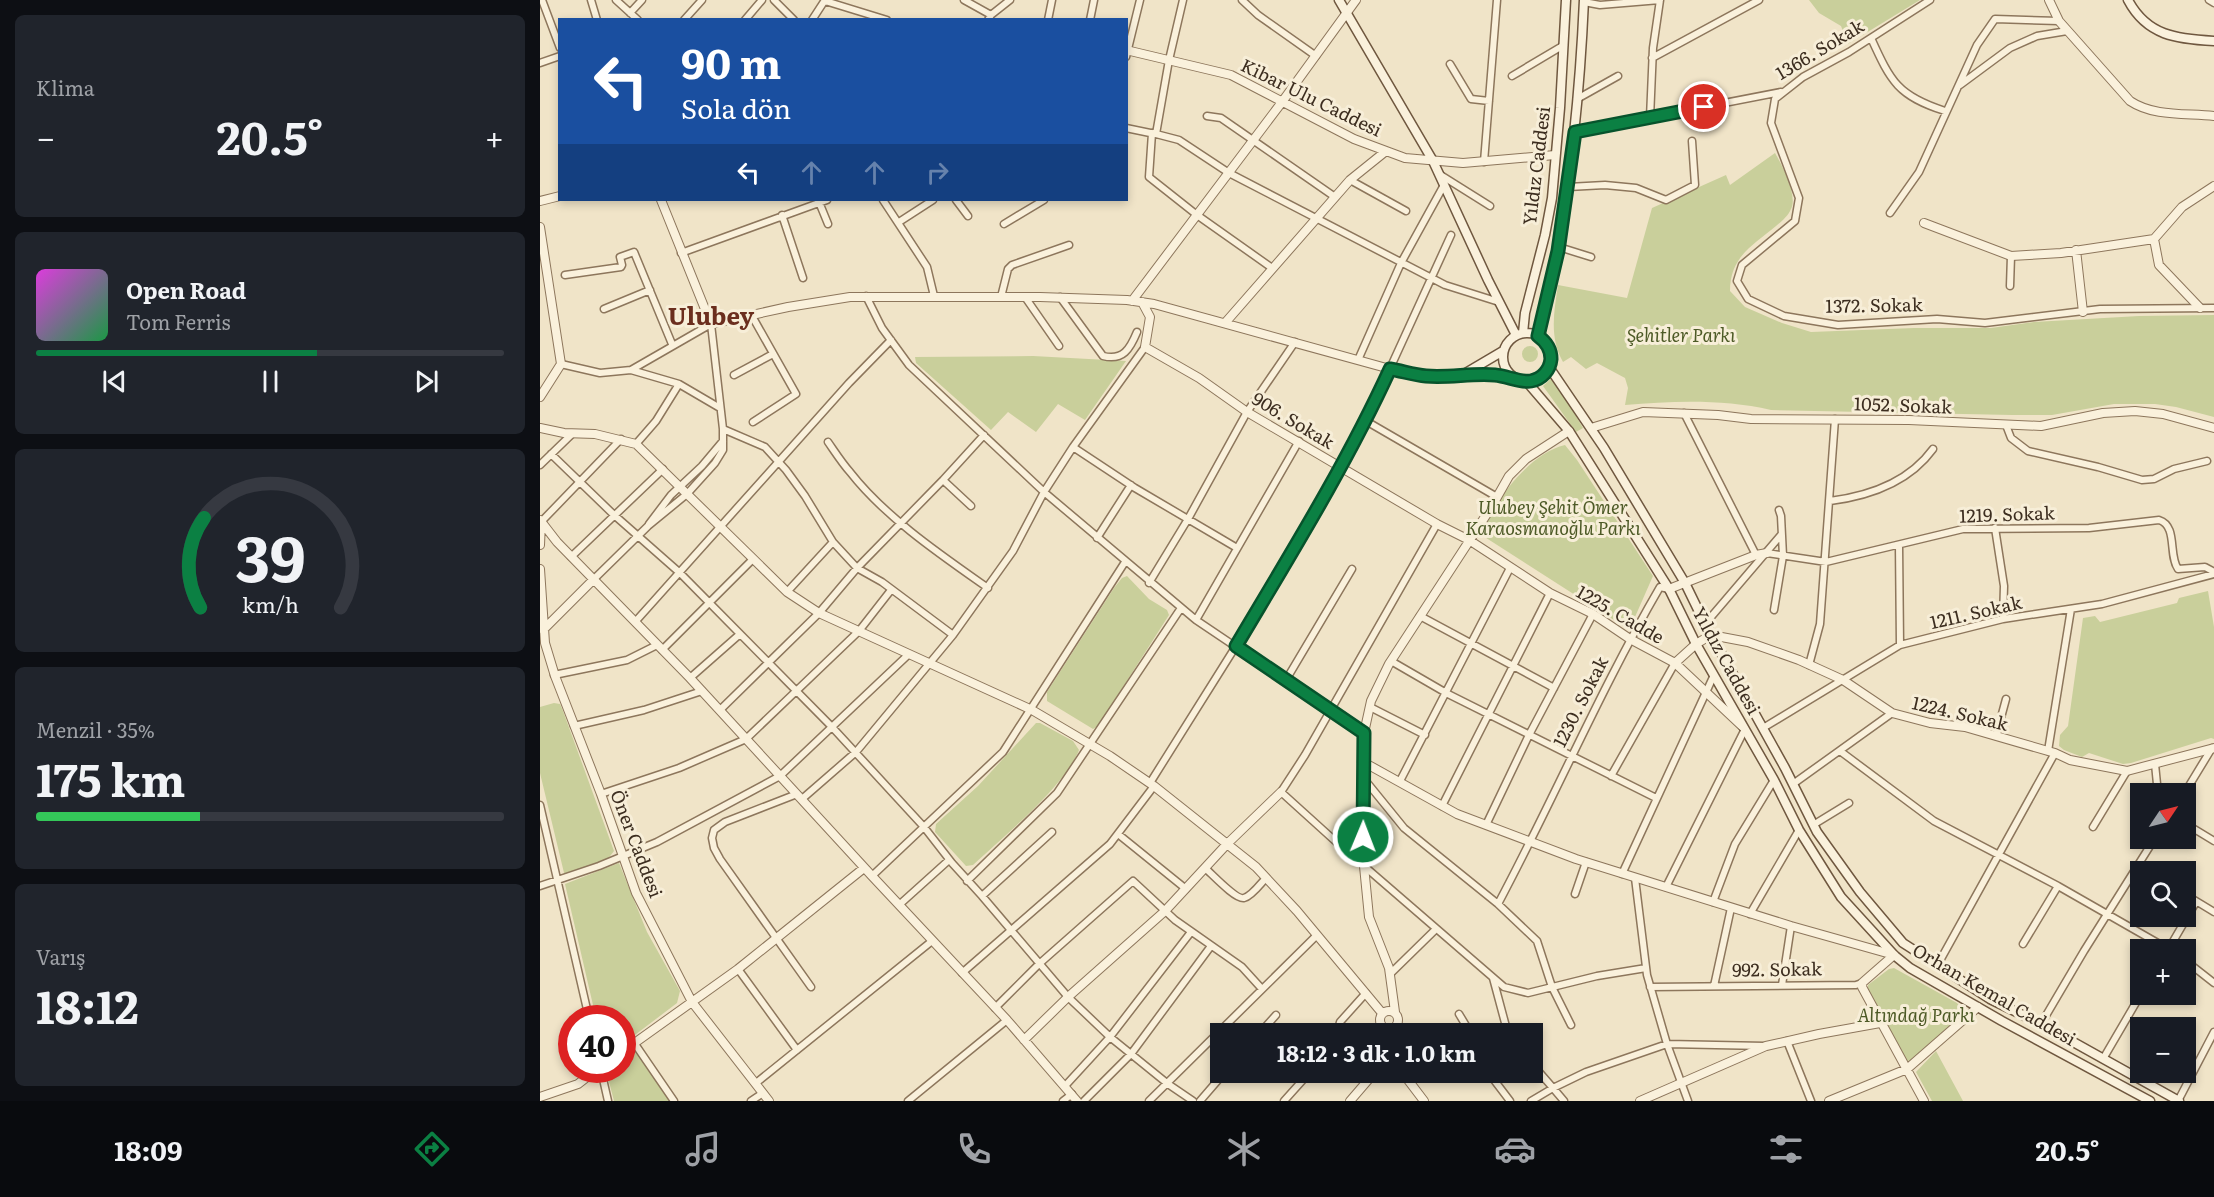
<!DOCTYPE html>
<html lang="tr">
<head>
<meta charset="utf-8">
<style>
	body { margin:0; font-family:Literata,serif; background:#20242c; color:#f1f3f6; height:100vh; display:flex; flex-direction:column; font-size:22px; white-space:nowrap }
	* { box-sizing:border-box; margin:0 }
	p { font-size:20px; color:#9ea1a6 }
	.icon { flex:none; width:33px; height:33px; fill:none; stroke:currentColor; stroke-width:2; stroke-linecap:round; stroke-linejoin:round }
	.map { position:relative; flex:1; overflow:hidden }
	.panel { display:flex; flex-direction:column; gap:15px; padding:15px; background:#0d0f14; width:540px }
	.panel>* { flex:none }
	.top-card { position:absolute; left:18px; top:18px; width:570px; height:183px; border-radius:0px; box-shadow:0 3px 9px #0003; background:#1a4fa0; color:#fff; overflow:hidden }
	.needle { width:39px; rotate:55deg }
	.fabs { position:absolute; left:1590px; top:783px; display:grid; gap:12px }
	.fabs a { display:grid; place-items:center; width:66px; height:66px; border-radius:0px; background:#171b24; box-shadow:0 3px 9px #0003; font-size:30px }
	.speed { position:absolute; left:18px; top:1005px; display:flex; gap:12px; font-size:30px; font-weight:700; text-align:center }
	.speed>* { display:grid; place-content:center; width:78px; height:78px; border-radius:50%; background:#171b24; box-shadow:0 3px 9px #0003; line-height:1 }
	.speed .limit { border:9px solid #d22; background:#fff; color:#111 }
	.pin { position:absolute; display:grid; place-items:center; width:51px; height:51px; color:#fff; margin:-26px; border:3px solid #fff; border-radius:50%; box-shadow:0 2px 6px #0007 }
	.me { position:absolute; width:66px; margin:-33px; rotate:1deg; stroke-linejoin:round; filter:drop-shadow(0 0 4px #0008) }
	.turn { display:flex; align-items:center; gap:21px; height:126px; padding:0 24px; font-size:27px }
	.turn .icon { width:78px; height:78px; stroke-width:2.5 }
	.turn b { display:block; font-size:42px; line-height:51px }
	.lanes { display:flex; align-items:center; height:57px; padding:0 24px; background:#0003; justify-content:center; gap:30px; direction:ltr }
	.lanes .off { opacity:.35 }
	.big { font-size:45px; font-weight:700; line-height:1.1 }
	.panel .tile { flex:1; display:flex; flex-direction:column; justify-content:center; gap:9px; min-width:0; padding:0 21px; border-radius:9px; background:#20242c }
	.panel .dial { align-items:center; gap:0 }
	.dial svg { height:156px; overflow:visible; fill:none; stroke:#363941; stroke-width:7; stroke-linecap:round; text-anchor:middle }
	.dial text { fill:#f1f3f6; stroke:none }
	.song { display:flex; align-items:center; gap:18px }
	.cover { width:72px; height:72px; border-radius:9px; background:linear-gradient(135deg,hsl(300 70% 55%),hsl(140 70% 35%)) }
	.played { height:6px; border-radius:3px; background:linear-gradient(90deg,#0b8043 60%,#363941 60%) }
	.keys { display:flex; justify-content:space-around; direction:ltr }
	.heat { display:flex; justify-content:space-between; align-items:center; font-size:33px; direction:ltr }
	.charge { height:9px; border-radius:4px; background:linear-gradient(90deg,#34c759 35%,#363941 0) }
	.trip { position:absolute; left:670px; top:1023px; width:333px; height:60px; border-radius:0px; background:#171b24; box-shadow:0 3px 9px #0003; font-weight:700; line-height:60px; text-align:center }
	.tab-bar { display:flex; height:96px; justify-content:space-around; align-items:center; background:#090b0e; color:#9ea1a6 }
	.tab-bar .icon { width:42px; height:42px }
	.tab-bar .selected { color:#0b8043 }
	.tab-bar b { font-size:27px; color:#f1f3f6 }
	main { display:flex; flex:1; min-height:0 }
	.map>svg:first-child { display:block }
	.green { fill:#c9cf9b }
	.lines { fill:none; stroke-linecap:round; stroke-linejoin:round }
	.minor-casing { stroke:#8d765c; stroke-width:9 }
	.tertiary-casing { stroke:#8d765c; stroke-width:10 }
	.secondary-casing { stroke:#6f573f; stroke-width:11 }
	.minor { stroke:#faf1dc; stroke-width:6 }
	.tertiary { stroke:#faf1dc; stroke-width:8 }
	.secondary { stroke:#faf1dc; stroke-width:8 }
	.route-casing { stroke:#07532c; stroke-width:15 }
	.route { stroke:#0b8043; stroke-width:10 }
	.labels { text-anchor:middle; stroke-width:6; stroke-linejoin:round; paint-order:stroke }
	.street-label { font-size:18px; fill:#3d2e20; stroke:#f7eed8 }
	.park-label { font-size:18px; font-style:italic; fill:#4d5a26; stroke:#f7eed8 }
	.district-label { font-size:24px; font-weight:bold; fill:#6b2e1e; stroke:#f7eed8 }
</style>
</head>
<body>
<main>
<section class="panel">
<div class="tile"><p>Klima</p>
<div class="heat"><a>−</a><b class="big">20.5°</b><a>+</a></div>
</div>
<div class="tile">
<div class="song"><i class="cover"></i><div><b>Open Road</b><p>Tom Ferris</p></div></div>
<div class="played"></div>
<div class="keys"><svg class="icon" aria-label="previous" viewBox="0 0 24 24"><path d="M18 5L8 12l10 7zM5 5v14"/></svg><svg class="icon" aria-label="pause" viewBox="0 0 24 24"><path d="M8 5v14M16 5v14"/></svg><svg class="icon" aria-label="next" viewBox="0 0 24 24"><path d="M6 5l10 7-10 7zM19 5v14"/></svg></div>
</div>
<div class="tile dial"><svg viewBox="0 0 100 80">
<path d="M14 69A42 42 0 1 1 86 69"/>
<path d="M14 69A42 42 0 0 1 16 23" stroke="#0b8043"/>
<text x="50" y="56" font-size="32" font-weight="700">39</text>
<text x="50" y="72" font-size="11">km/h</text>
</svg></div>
<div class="tile"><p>Menzil · 35%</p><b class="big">175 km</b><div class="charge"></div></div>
<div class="tile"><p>Varış</p><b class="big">18:12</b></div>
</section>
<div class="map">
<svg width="1674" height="1101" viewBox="0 0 1674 1101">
	<rect width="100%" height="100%" fill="#f0e4c8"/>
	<path class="green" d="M1269 0H1380L1308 44 1301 26 1279 13Z
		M1235 153C1242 165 1258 196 1251 209 1248 216 1242 221 1236 226 1212 246 1190 257 1190 291L1205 307 1242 323 1271 332 1374 328H1451L1494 322 1599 316 1674 315V417L1636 407 1615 404H1574L1512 415H1472L1231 410C1183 399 1134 401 1085 405L1088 388 1085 378 1057 363 1046 369 1031 357 1023 362C1009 337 1014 312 1018 285L1087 298 1112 208 1186 175 1190 185Z
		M982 354a8 8 0 1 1 16 0a8 8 0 1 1-16 0Z
		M493 356 586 361 545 420 518 404 496 432 468 412 451 430 376 363 375 357Z
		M1013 377 1043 428 1036 432 1003 386Z
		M1025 445 1037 460 1113 576 1091 626 1085 627 940 534C956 500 988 454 1025 445Z
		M587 576 609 599 627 610 629 615 558 726 553 729 507 701V692L574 588 582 578Z
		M1668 591 1674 627V739L1671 738 1591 763 1583 764 1549 753 1542 757 1524 750 1519 746 1520 735 1528 726 1543 618 1555 616 1560 622 1637 603 1639 598Z
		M14 703 20 704 23 711 74 851 67 860 25 877 0 773V707Z
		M496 723H500L533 741 539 750C525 786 463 837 433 865L426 866 395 832 396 824 438 786Z
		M79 863 107 932 140 991 137 1003 83 1044 82 1018H56L25 884Z
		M1354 968 1417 1003 1422 1009V1014L1373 1060 1367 1061 1328 992V985L1349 969Z
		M94 1049 98 1051 130 1101H74L66 1070H82L83 1058Z
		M1396 1051 1423 1101H1392L1376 1072Z"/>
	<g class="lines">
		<defs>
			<path id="minor" d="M2 0 20 48
				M51 0 57 20
				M76 0 98 20
				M234 0 254 20
				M424 0 451 15
				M643 0 629 60 616 134 639 140 689 173 905 285 959 302
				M702 0 718 15 776 56
				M1390 0 1309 52 1263 77 1235 99 1231 123 1259 198 1255 221 1202 265 1197 281 1208 299 1244 316 1298 325 1397 319 1445 323 1560 309 1674 308
				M1669 0 1674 3
				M285 1 347 20
				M1044 2 1060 5 1120 0
				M90 13 102 0
				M144 20 162 0
				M205 20 222 0
				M272 20 285 0
				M448 20 451 15 470 0
				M508 20 512 0
				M550 20 554 0
				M1331 38C1351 82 1358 96 1405 111
				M586 57 600 0
				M1112 58 1219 0
				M0 63 20 56
				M910 64 931 99 949 101
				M972 76 1024 45
				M1420 85 1470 48 1497 36 1527 31
				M1037 99 1078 76
				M667 116 681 118 795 197
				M1110 118 1113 48 1120 0
				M586 128 615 134
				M1035 132 1241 92
				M612 133 609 177 657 215 732 268
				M944 162 957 0
				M899 174 950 206
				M810 180 866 211
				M1028 187 1065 185 1096 188 1126 200 1155 185 1152 141
				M343 200 387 267 394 296
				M416 200 428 216
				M279 202 288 224
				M1350 213 1379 172 1437 45 1455 19 1519 21
				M242 215 263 278
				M359 222 393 200
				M464 224 504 200
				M1019 247 1051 257
				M141 253 287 200
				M25 275 81 267 82 265 80 257 94 252 132 344
				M1470 286 1471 256
				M326 296 342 328 369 365 504 492 656 620 824 733
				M461 297 468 269 472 265 529 245
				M485 297 519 346
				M520 297 563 356C583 361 590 349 597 332
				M64 309 110 290
				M212 316 256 394 213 422
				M818 360 861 263 904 185
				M21 364 60 373 91 370 171 324 183 429V450L175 463 147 494 108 526 53 580
				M91 370 139 384 180 408
				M194 375 233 354
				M1144 413 1216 555
				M826 421 957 497
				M1466 425 1471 438 1488 451 1558 467 1602 480 1614 479 1634 469 1667 461
				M183 429 225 447 246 470 265 496 293 542 317 568 342 582 413 635
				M288 442C295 452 302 463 310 472 345 517 401 555 448 588
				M96 444 116 421 139 384
				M533 447 595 488 697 548
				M11 454 73 514 140 573 292 727 384 827 412 863 442 896 528 997 570 1037 628 1084 653 1101
				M0 465 32 434
				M403 480 431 506
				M1290 501C1329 496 1369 482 1393 449
				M1 522 81 439
				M109 524 131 495 162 466 183 441
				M1455 528 1464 586 1463 619
				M557 538 591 485
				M1359 545 1360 645
				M1227 553 1286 562 1423 529 1549 528 1619 520C1638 526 1628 555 1638 569L1665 567 1674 572
				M31 557 123 469
				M609 583 648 519 707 412 755 342
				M247 592 293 542
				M1234 610 1243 556 1241 516 1239 510
				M880 616 1014 688
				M656 620 759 441
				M95 622 309 383 351 340
				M1165 624 1241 535
				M122 650 212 560
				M851 661 908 694 1116 798
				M1269 665 1280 624 1295 419
				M14 675 87 660 117 645
				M150 678 200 634
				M746 680 812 569
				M830 707 885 735
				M180 710 279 613 317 568 403 480 444 435
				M34 726 104 710 162 691
				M1223 728 1360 645 1463 619 1562 604 1674 574
				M1456 736 1466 699
				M1300 751 1394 821 1518 886 1630 950
				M1508 751 1531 609
				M1615 764 1618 794
				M1071 776 1135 663
				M825 780 864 828 958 904 997 941 1012 987 1031 1025
				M860 781 970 568
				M610 783 696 646 802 467 826 421 911 235
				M1253 784 1352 713
				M61 794 139 768 206 739 319 631 351 590
				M257 794 185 822 174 830 172 838 174 848 180 859 271 987
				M1644 794 1672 748
				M262 799 316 752 413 635 473 551 504 492 533 447 605 347
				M0 805 49 1018
				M902 806 1010 593
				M1646 824 1674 841
				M946 825 989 735 1053 614
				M1273 825 1309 803
				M1553 827 1587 771
				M578 834 646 889
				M823 856 804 849 741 792 765 755 897 524
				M1598 865 1608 872
				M824 866 964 987 988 993 1057 976 1106 968
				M665 868C672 874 696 900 704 898 712 896 721 883 726 878
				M1082 874 1174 675
				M332 876 463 752 585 562
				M1095 878 1107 975 1127 1044 1148 1101
				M427 881 517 793 641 608
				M0 886 59 866 117 842 240 776 369 654
				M1126 887 1205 729
				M1035 894 1046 862
				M1646 895 1674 912
				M442 896 512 832
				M1173 902 1195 844 1234 780
				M958 904C1014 799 1060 690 1120 587L1129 589
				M359 905 409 860
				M1210 914 1259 830
				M1483 944 1518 886
				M1628 950 1656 902
				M1646 961 1674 983
				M1397 966 1515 753
				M198 969 257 1050
				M422 973 570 844 614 786
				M850 974 896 929
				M953 978 968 1034
				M1242 985 1251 926
				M1174 986 1191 908
				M1110 987 1316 985 1322 983
				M455 1008 499 964 593 881 635 920 702 967 722 989
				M919 1014 931 1034
				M1501 1024 1544 951 1615 838
				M719 1034 736 1015
				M797 1034 800 1022 826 993
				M1247 1041 1271 1101
				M95 1044 134 1101
				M1563 1059 1601 994
				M993 1065 1013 1088 1046 1072 1127 1044 1225 1046
				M61 1070 68 1101
				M948 1072 970 1101
				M216 1083 392 941
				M525 1086 570 1037 651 932
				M211 1101 223 1093
				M368 1101 467 1020
				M523 1101 532 1094
				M544 1101 591 1054 671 946
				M609 1101 776 936
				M660 1101 685 1072
				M744 1101 770 1072
				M991 1101 1013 1088 1024 1101
				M1638 1101 1674 1032"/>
			<path id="tertiary" d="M1509 0 1519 21 1590 101C1614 117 1646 113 1674 116
				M586 50 691 75 814 139 865 158 923 163 1015 155
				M121 200 171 324 248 307 310 297H500L587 300 614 304 850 369 886 376
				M0 201 20 196
				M1384 223 1471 256 1521 253 1614 239
				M0 227 21 364 0 397
				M1536 250 1543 312
				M592 301 742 102 816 0
				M602 302 610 317 605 347 659 378 707 412 897 524 929 540 1010 593 1053 614 1090 639 1135 663 1202 726
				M1660 308 1619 265 1614 239 1642 207 1674 186
				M685 323 810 180 846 151
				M0 428 24 433 55 434 96 444 247 592 279 613 492 710 570 756 614 786 716 867 757 911 842 1013
				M1051 428 1103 412 1178 415 1211 419 1369 420 1501 426 1563 413 1595 411 1623 414 1674 428
				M0 520 17 542 150 678 332 876 467 1020 537 1101
				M0 545 1 522
				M0 569 5 643 15 676 61 794 96 893 152 1002 229 1101
				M1129 589 1216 555 1227 553
				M3 630 53 580
				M1135 663 1156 644 1171 635 1208 642 1259 660 1303 680 1352 713 1390 723 1425 727 1515 753 1530 760 1587 771 1674 748
				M825 763 917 814 1036 859 1251 926 1354 955
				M1354 955 1322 983V987L1384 1101
				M840 1020a9 9 0 1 1 18 0a9 9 0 1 1-18 0Z
				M855 1012 849 968 829 917 823 856 824 733 831 701 849 664 952 506 969 476 986 459 1029 431
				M484 1040 528 997 625 911 687 844 741 792
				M82 1052 198 969 324 868
				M862 1072 884 1101
				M0 1097 38 1084 56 1070
				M810 1101 835 1072
				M1100 1101 1226 1046 1279 1034 1340 1023
				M1289 1101 1367 1069 1438 1007"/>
			<path id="secondary" d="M799 0 893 161 948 280 976 335
				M1588 0C1607 36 1637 39 1674 41
				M963 357a24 24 0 1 1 48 0a24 24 0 1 1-48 0Z
				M983 333 985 313 1005 235 1012 198 1020 108 1026 0
				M998 336C1027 226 1039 113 1044 0
				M1009 367 1064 448 1145 583 1165 624 1245 768 1277 832 1320 892 1363 943 1450 999 1501 1024 1639 1101
				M924 374 963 351
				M886 376 952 374 972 376
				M987 382 1029 431 1129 589 1156 644 1234 780 1259 830 1301 897 1354 955 1370 968 1462 1021 1610 1101"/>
		</defs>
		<use href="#minor" class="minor-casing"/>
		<use href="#tertiary" class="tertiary-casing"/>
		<use href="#secondary" class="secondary-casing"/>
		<use href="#minor" class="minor"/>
		<use href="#tertiary" class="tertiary"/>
		<use href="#secondary" class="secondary"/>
	</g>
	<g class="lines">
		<defs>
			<path id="route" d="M823 837 824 733 696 646C750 555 806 465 850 369 862 371 874 375 886 376 909 378 932 373 955 375 967 376 981 383 991 381 1002 379 1010 370 1011 359 1011 348 1005 341 998 336L1018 251 1035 132 1164 107"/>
		</defs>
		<use href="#route" class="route-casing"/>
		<use href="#route" class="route"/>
	</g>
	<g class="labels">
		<g class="street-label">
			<text transform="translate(1280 50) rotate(-31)" y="6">1366. Sokak</text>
			<text transform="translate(771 98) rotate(26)" y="6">Kibar Ulu Caddesi</text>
			<text transform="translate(997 166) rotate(-83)" y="6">Yıldız Caddesi</text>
			<text transform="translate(1334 306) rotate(-1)" y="6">1372. Sokak</text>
			<text transform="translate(1363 406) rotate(2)" y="6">1052. Sokak</text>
			<text transform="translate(753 421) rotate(31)" y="6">906. Sokak</text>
			<text transform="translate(1467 515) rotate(-2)" y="6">1219. Sokak</text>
			<text transform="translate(1436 613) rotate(-13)" y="6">1211. Sokak</text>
			<text transform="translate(1080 615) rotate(30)" y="6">1225. Cadde</text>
			<text transform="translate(1186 661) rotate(61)" y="6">Yıldız Caddesi</text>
			<text transform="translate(1041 702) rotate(-63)" y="6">1230. Sokak</text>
			<text transform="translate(1420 714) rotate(13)" y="6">1224. Sokak</text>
			<text transform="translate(96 844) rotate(69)" y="6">Öner Caddesi</text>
			<text transform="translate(1237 970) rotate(-1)" y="6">992. Sokak</text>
			<text transform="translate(1454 995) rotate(30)" y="6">Orhan Kemal Caddesi</text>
		</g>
		<g class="park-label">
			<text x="1141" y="342">Şehitler Parkı</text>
			<text x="1013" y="514">Ulubey Şehit Ömer<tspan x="1013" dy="21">Karaosmanoğlu Parkı</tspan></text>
			<text x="1376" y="1022">Altındağ Parkı</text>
		</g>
		<g class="district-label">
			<text x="171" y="325">Ulubey</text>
		</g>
	</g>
</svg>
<div class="fabs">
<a><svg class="needle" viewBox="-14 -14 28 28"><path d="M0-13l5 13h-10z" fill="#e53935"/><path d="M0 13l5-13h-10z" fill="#9ea1a6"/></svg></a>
<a><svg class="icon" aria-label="search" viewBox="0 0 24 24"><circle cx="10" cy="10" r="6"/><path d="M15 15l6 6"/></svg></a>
<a>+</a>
<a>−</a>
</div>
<div class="speed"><div class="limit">40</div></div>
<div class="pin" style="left:1164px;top:107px;background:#d93025"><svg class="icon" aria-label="arrive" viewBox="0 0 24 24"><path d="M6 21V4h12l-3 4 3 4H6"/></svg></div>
<svg class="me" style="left:823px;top:837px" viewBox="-20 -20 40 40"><circle r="17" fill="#0b8043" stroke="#fff" stroke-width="3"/><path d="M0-11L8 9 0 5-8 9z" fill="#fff"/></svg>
<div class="trip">18:12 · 3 dk · 1.0 km</div>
<div class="top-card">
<div class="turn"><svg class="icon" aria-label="left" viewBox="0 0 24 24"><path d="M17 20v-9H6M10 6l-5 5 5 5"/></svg><div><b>90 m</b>Sola dön</div></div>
<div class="lanes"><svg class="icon" aria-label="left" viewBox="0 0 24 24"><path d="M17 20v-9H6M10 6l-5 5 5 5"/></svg><svg class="icon off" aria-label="ahead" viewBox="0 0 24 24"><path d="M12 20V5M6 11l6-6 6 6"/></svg><svg class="icon off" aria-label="ahead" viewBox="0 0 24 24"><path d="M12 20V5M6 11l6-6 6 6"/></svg><svg class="icon off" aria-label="right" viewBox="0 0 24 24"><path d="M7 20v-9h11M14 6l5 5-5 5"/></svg></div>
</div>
</div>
</main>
<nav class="tab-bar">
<b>18:09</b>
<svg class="icon selected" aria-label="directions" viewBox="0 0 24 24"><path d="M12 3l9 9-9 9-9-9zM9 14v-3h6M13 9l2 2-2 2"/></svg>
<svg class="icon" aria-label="music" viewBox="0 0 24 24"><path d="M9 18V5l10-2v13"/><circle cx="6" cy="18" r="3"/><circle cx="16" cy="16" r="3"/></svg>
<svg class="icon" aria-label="phone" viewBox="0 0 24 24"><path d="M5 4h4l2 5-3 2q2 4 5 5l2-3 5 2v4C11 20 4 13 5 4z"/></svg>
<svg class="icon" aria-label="climate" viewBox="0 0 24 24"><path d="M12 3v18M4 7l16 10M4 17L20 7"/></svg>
<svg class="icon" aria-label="car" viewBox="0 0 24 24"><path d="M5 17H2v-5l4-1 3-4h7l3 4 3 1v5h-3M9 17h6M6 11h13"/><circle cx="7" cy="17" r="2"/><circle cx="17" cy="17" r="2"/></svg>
<svg class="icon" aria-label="filters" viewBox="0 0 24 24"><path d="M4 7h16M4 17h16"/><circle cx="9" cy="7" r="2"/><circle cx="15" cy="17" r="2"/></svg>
<b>20.5°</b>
</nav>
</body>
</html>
